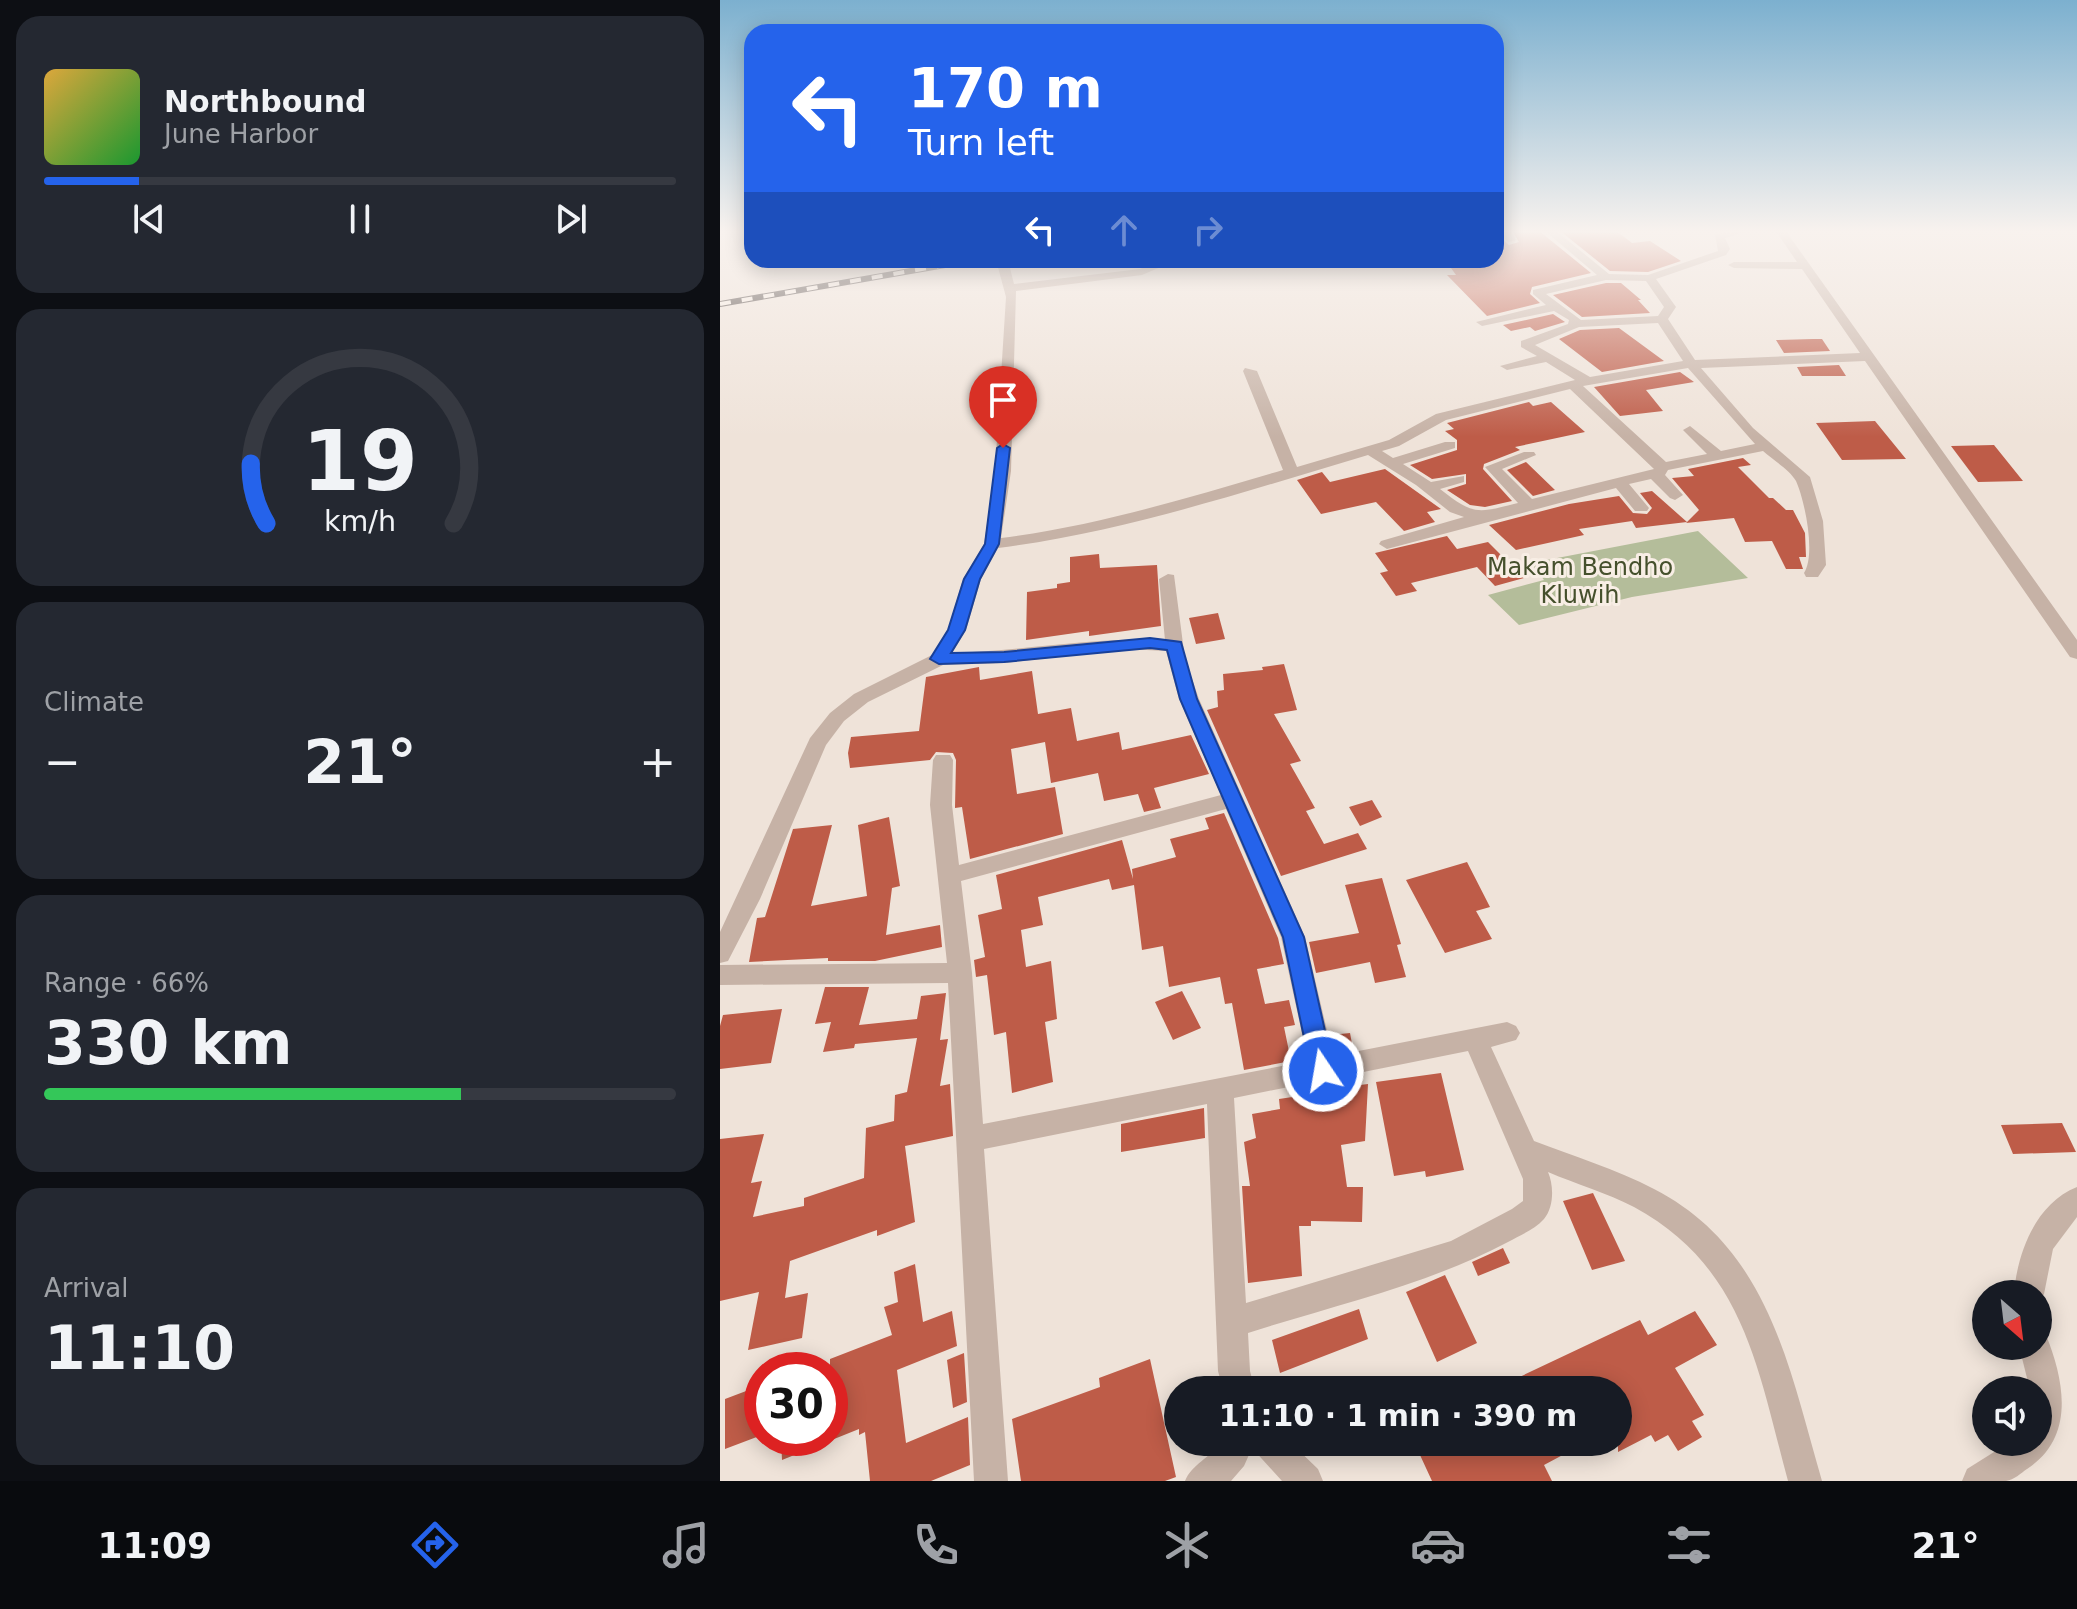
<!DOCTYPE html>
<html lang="en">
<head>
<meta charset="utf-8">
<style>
	body { margin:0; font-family:"DejaVu Sans",sans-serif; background:#242831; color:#f1f3f6; height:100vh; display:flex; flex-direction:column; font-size:30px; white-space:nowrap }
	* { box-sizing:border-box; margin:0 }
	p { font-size:26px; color:#9ea1a6 }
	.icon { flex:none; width:44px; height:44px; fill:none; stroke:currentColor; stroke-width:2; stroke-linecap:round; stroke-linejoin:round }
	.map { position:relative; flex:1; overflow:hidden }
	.details { display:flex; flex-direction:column; gap:16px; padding:16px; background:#0d0f14; width:720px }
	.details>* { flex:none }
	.guide { position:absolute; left:24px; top:24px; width:760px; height:244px; border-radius:24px; box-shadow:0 4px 20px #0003; background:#2563eb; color:#fff; overflow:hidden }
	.needle { width:52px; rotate:152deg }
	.controls { position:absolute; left:1252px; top:1280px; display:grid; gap:16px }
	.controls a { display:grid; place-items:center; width:80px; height:80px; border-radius:50%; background:#171b24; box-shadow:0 4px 20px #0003; font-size:40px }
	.speed { position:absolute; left:24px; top:1352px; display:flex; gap:16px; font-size:40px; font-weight:700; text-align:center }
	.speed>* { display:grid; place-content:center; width:104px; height:104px; border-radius:50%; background:#171b24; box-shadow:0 4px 20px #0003; line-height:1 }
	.speed .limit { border:12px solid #d22; background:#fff; color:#111 }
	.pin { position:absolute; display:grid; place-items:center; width:68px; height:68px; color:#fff; margin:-82px -34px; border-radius:50% 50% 50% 0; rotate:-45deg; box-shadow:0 0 8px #0007 }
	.pin .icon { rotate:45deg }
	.me { position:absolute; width:88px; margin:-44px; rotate:348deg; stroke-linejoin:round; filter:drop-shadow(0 0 6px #0008) }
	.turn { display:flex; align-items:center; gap:28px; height:168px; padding:0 32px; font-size:36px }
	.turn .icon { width:104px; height:104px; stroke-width:2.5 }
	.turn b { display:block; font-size:56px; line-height:68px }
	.lanes { display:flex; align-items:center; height:76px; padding:0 32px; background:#0003; justify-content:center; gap:40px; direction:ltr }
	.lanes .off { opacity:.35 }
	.big { font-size:60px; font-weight:600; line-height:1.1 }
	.details .tile { flex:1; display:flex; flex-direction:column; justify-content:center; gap:12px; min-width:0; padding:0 28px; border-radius:24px; background:#242831 }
	.details .dial { align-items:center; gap:0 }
	.dial svg { height:208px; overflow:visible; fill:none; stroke:#363941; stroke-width:7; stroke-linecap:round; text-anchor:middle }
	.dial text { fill:#f1f3f6; stroke:none }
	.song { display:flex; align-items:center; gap:24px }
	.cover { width:96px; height:96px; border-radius:12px; background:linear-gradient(135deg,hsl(40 70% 55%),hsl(130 70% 35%)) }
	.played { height:8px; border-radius:4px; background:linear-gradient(90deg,#2563eb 15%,#363941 15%) }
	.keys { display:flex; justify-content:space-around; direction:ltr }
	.heat { display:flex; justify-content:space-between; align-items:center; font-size:44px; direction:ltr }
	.charge { height:12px; border-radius:6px; background:linear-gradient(90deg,#34c759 66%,#363941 0) }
	.trip { position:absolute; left:444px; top:1376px; width:468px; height:80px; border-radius:40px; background:#171b24; box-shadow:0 4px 20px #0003; font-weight:600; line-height:80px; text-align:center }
	.menu { display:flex; height:128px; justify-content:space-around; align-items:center; background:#090b0e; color:#9ea1a6 }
	.menu .icon { width:56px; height:56px }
	.menu .current { color:#2563eb }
	.menu b { font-size:36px; color:#f1f3f6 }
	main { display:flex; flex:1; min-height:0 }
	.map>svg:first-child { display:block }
	.green { fill:#b4bd9a }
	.building { fill:#be5c48 }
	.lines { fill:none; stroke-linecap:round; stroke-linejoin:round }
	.minor { fill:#c6b2a6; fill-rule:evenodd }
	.rail-casing { stroke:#332926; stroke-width:6 }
	.rail { stroke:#f8eee5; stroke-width:4; stroke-dasharray:11; stroke-linecap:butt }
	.route { fill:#2563eb; stroke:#184099; stroke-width:2 }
	.labels { text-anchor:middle; stroke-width:6; stroke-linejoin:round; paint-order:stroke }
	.park-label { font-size:24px; fill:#45502c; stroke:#f8eee5 }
</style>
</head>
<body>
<main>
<section class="details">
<div class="tile">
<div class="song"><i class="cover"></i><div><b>Northbound</b><p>June Harbor</p></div></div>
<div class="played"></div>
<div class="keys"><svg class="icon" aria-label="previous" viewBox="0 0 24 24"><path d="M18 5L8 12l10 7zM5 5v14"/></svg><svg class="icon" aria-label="pause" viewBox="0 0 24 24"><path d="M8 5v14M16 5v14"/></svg><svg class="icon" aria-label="next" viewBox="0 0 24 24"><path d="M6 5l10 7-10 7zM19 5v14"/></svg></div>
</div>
<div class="tile dial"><svg viewBox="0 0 100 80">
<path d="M14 69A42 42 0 1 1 86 69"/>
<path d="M14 69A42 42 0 0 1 8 46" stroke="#2563eb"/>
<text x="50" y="56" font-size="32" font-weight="700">19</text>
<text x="50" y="72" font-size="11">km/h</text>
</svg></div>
<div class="tile"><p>Climate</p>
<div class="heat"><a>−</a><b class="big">21°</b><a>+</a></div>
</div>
<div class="tile"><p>Range · 66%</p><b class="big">330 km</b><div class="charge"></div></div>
<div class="tile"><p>Arrival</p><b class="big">11:10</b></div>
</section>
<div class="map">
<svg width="1357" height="1481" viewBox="0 0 1357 1481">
	<rect width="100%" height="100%" fill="#efe3d9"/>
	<path class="green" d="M978 531 1028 578 912 597 799 625 768 595 824 580 811 563Z"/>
	<path class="building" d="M818 230 871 273 812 287 810 294 820 303 767 316 727 275H736L731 268 766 265 762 260H776V233L789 245 799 242 793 232Z
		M839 230H889L899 233 912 243 930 241 961 261 928 272 890 271Z
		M886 283H901L921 300H918L930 313 862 317 833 295Z
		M833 314 845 322 815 331 810 327 791 331 783 325Z
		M899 328 944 361 882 372 839 339 860 330Z
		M1093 339H1102L1110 351 1064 353 1056 340Z
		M1119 365 1126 376H1082L1077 367Z
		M960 372 974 382 926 390 943 411 900 416 874 387Z
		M809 402 813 406 831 402 865 432 795 447 800 450 764 464 763 469 792 501 765 507 750 505 727 490 746 484V474L712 479 690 465 737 450V440L725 431 734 429 727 423Z
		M1155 421 1186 459 1122 460 1096 423Z
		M1274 445 1303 481 1258 482 1231 446Z
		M1023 458 1031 465 1018 467 1049 498H1053L1066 510H1073L1085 533 1086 557H1079L1083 569H1066L1052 541 1025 542 1014 518 966 523 979 510 952 478 974 476 968 469Z
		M806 462 835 490 813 496 787 470Z
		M665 469 721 509 707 512 715 522 684 531 656 502 601 514 577 480 602 472 610 482Z
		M932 491 967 522 916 528 912 521 859 529 864 535 796 550 769 525 849 504 899 496 913 513 927 514 932 508 920 493Z
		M727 536 737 549 768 542 804 578 775 586 757 567 691 583 697 591 676 596 660 573 668 571 655 553Z
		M379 554 380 568 437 565 441 626 369 636V631L306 640 307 592 337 588V584L350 582V557Z
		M498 613 505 639 476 644 469 618Z
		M564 664 577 710 554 714 581 761 570 764 595 808 586 811 604 844 638 833 647 849 561 876 487 710 498 707 497 691 504 690 503 674 543 670 542 667Z
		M259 667 260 680 312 671 318 714 351 708 357 741 399 732 402 750 471 735 489 774 434 788 441 808 424 812 418 794 384 801 378 773 331 783 325 742 291 749 297 794 335 787 343 834 250 859 242 807 235 808 236 760 233 753 216 752 210 760 130 768 128 753 131 737 199 731 206 677Z
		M652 800 662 817 640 826 629 807Z
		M504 813 558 938 564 964 537 969 545 1004 569 1000 575 1025 564 1027 571 1061 524 1070 512 1003 505 1004 500 977 449 987 443 946 422 950 414 885 392 890 389 879 318 897 323 925 301 930 306 967 331 961 337 1019 325 1022 333 1082 292 1093 286 1032 274 1035 267 975 256 977 254 960 265 957 258 915 282 909 276 875 402 840 413 879 412 869 456 857 450 839 489 829 485 818Z
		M169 817 180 886 172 888 166 935 220 925 222 947 155 961H108V958L29 962 37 918 45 917 73 829 112 825 91 906 147 896 138 825Z
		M747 862 770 907 756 911 772 939 725 953 686 880Z
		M662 878 681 944 677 945 686 977 655 983 650 962 596 973 589 942 639 933 625 885Z
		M105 987H149L139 1025 197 1019 201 996 226 993 220 1040 228 1039 220 1086 230 1084 233 1136 185 1146 195 1222 157 1236V1230L70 1261 65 1298 88 1293 82 1338 28 1350 39 1292 0 1301V1139L44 1134 31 1183 42 1181 33 1217 84 1206V1198L144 1178 146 1128 174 1121 175 1095 187 1092 197 1038 135 1044 134 1048 103 1052 111 1022 95 1024Z
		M462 991 481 1028 453 1040 435 1002Z
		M62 1009 51 1063 0 1069V1026L3 1015Z
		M630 1033 633 1049 615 1052 611 1035Z
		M721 1073 744 1170 706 1177 705 1171 674 1176 656 1082Z
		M638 1076 640 1085 648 1084 645 1141 621 1145 627 1187H643L642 1222 591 1221V1226H579L582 1276 528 1283 522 1186H530L524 1142 536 1138 532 1114 560 1109 559 1099 579 1096 578 1088Z
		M484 1108 485 1138 401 1152V1124Z
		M1342 1123 1356 1152 1293 1154 1281 1125Z
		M873 1193 905 1261 872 1270 843 1201Z
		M783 1248 790 1263 758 1276 752 1262Z
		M195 1264 203 1322 232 1311 237 1346 177 1370 186 1443 248 1417 250 1465 211 1481H150L145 1432 139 1435V1429L62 1460 61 1438H110V1359L172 1335 164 1307 178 1302 174 1272Z
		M725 1275 757 1343 717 1362 686 1292Z
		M639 1309 648 1339 560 1373 552 1340Z
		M975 1311 997 1345 955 1368 984 1415 972 1421 982 1437 958 1451 948 1435 935 1442 931 1435 898 1452V1390H772L920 1320 928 1335Z
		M244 1353 247 1402 233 1408 227 1360Z
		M430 1359 456 1477 445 1481H301L292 1419 380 1387 379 1378Z
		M42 1385V1435L5 1449V1399Z
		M694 1442H867L824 1465 832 1481H712Z"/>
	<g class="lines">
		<path class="minor" d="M778 230H788L797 240 788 242Z
			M824 230H835L889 274 928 275 998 251 995 234 1031 230 1005 238 1010 249 1006 255 936 279 956 307 948 319 975 360 1140 353 1082 269 1014 268 1008 265 1014 262H1077L1055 230H1065L1357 640V659L1350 657 1145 361 981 368 1033 428 1090 477 1103 521 1106 565 1098 577H1086L1084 573C1096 555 1085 501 1076 481 1070 470 1053 460 1043 451L948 470 945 475 963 495 955 500 950 498 931 479 909 484 929 508 927 511H915L896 488 667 549 659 544 661 541 744 517 730 512 696 485 648 455C526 491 405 532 278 548L261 579 246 630 232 653C303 651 374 637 445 640L439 579 448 574 454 575 465 659 479 699 585 937 613 1056 787 1022 796 1026 800 1033 796 1040 771 1047 814 1141C853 1156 896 1169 934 1189 1049 1248 1069 1368 1102 1481H1068C1038 1371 1025 1267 914 1207 887 1193 856 1184 828 1172 834 1186 834 1207 824 1219 814 1230 800 1235 788 1242 707 1285 615 1305 528 1333L530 1371 535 1390H503L498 1371 487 1104 264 1149 288 1481H254L228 983 0 985V965L227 963 210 805 213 760 216 755H230L233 760 232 805 239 865 501 795 459 699 446 651 407 649 284 663 223 665 148 702 124 721 106 745 40 899 8 961 0 963V932L90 738 110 713 134 694 212 655 228 630 243 579 264 544 275 471 286 297 276 260H288L294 284 420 269 441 260H457L422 275 296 291 291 471 281 538C378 526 470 497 563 470L523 371 525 368 537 371 577 467 669 440 716 414 855 380 826 362 787 370 780 366 817 356 801 347V341L848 324 849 320 834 311 762 326 756 322 826 305 813 294V290L877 275ZM886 280 926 281 944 307 938 316 861 320 826 294ZM938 323 963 361 870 377 815 345 859 327ZM968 368 1035 444 1001 451 970 426 963 430 987 454 946 462 863 386ZM850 389 934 469 812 499 782 469 816 455 814 452H804L765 467 798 503C758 513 754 516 720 489L744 482V476L711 482 683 464 735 448V442H725L673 458 662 451 679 446 726 420ZM506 809 561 937 588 1061 263 1124 252 973 241 881ZM748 1051 803 1179V1201L792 1209 731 1241 526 1303 514 1098Z
			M1357 1187V1217L1333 1249 1324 1294 1318 1305V1294H1294C1297 1253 1316 1203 1357 1187Z
			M1318 1332 1326 1335C1345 1382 1355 1438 1307 1469 1301 1473 1294 1480 1286 1481 1272 1481 1256 1481 1242 1481L1247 1469 1290 1442H1318V1390H1310L1299 1346H1318Z
			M501 1442H570L598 1469 603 1481H562L532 1448 524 1466 511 1481H465C472 1464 490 1458 501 1442Z"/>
		<defs>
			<path id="rail" d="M0 304 254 260"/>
		</defs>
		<use href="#rail" class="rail-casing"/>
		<use href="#rail" class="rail"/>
	</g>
	<linearGradient id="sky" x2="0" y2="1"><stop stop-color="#7cb0cf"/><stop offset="0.53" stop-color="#f8f2ee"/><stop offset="1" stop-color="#f8f2ee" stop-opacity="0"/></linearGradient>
	<rect width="1357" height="437" fill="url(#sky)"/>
	<path class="route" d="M283 444 290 448 279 544 260 579 245 630 231 653 284 652 430 638 461 642 477 699 584 937 614 1071 611 1078 603 1081 594 1078 591 1071 563 937 460 699 447 650 430 648 284 662 219 664 210 659 228 630 244 579 265 544 277 448Z"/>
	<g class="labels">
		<g class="park-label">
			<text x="860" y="575">Makam Bendho<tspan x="860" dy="28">Kluwih</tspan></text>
		</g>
	</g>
</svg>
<div class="controls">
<a><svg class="needle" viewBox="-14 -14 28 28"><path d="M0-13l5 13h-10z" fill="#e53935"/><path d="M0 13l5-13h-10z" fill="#9ea1a6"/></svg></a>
<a><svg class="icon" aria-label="sound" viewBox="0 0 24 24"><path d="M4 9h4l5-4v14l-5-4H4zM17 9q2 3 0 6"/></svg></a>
</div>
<div class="speed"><div class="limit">30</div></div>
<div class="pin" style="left:283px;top:448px;background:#d93025"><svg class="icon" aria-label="arrive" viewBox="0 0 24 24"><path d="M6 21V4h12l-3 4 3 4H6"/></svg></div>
<svg class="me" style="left:603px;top:1071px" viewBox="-20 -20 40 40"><circle r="17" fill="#2563eb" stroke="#fff" stroke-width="3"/><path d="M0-11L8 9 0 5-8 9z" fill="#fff"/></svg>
<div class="trip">11:10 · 1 min · 390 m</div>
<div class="guide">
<div class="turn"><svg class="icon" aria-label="left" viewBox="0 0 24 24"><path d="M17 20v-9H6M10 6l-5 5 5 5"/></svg><div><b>170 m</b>Turn left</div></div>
<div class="lanes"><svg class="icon" aria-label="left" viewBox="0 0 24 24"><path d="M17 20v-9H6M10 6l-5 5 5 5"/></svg><svg class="icon off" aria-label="ahead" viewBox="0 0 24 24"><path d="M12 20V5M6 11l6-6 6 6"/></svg><svg class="icon off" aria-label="right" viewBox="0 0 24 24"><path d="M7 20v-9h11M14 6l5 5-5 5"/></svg></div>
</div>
</div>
</main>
<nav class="menu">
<b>11:09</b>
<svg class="icon current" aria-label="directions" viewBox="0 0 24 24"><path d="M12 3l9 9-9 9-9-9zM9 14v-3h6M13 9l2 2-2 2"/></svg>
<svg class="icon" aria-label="music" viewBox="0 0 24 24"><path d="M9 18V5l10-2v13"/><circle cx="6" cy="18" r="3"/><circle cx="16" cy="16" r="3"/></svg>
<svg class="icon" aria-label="phone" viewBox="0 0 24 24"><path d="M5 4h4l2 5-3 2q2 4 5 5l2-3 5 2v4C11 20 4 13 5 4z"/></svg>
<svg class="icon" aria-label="climate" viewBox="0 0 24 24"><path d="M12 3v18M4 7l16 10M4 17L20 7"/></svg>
<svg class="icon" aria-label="car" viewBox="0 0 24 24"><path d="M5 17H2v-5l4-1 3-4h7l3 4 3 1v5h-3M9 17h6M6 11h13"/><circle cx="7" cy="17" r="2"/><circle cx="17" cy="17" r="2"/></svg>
<svg class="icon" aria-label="filters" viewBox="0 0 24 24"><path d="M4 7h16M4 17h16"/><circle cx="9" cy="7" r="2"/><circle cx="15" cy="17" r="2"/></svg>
<b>21°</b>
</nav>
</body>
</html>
